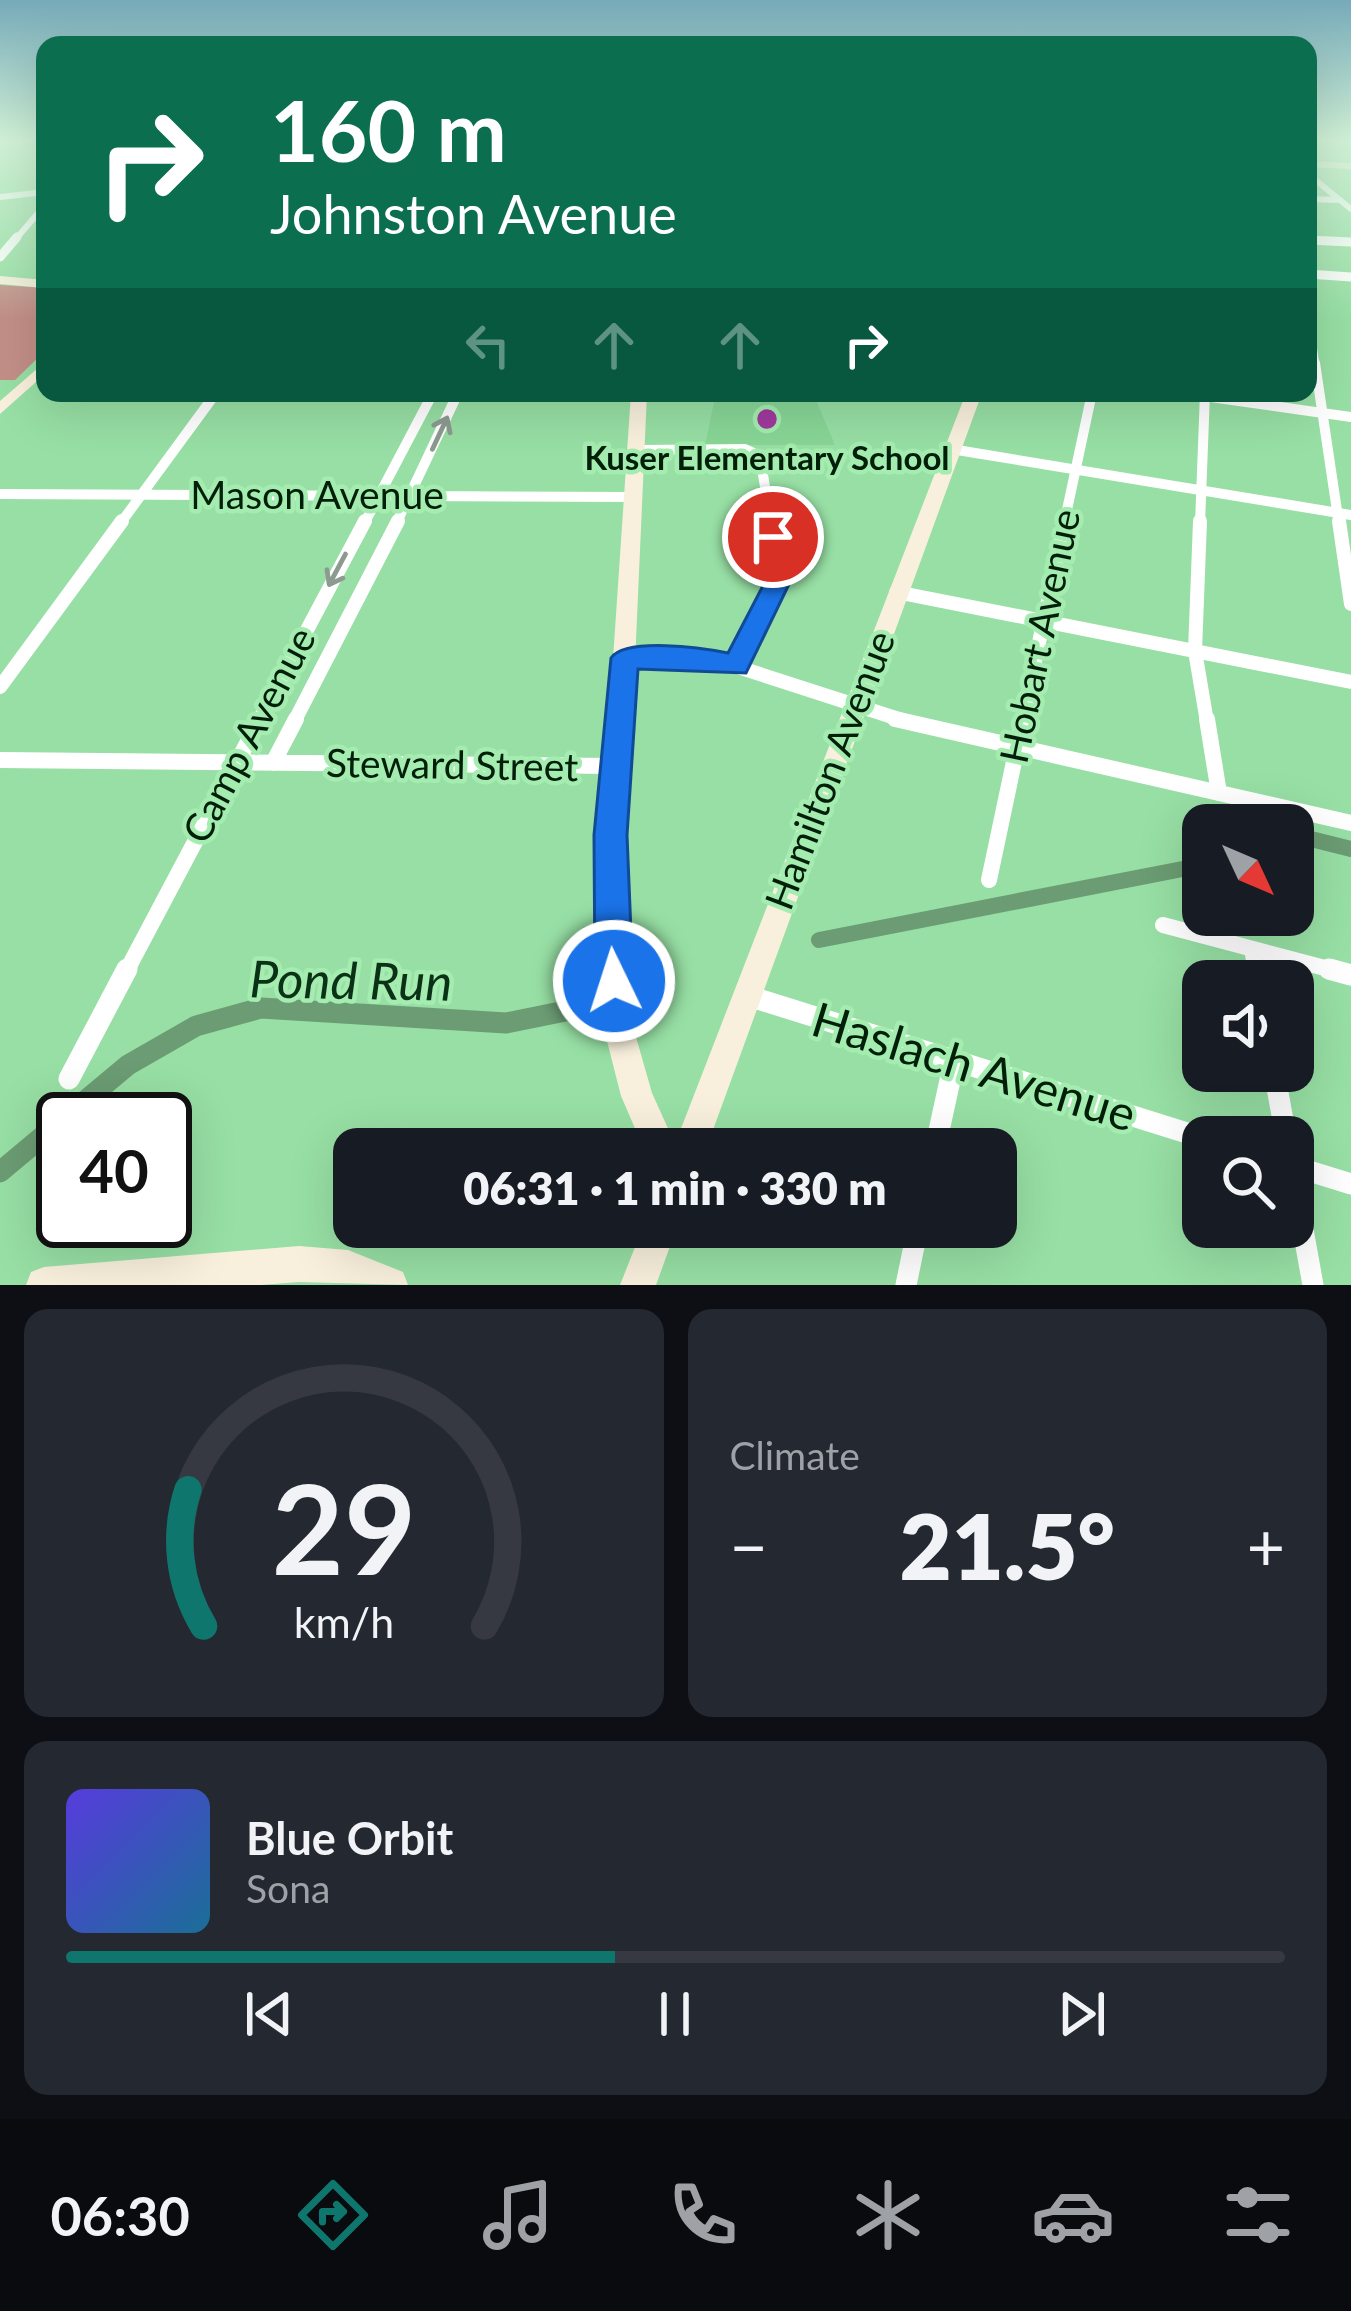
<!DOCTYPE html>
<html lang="en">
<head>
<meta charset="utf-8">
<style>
	body { margin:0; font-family:Lato,sans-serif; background:#242831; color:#f1f3f6; height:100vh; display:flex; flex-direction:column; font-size:45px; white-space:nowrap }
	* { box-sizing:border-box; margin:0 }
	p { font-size:39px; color:#9ea1a6 }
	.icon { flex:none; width:66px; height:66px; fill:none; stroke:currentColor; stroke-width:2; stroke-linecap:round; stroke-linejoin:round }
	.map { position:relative; height:1285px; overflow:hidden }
	.panel { display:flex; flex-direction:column; gap:24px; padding:24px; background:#0d0f14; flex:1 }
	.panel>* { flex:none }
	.hud { position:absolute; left:36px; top:36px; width:1281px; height:366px; border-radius:24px; box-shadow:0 12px 48px #0002; background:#0b6e4f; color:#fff; overflow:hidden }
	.needle { width:78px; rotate:134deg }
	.buttons { position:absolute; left:1182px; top:804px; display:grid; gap:24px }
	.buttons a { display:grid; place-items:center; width:132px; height:132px; border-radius:24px; background:#171b24; box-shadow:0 12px 48px #0002; font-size:60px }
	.speed { position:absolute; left:36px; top:1092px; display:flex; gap:24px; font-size:60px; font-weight:700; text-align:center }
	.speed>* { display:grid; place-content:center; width:156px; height:156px; border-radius:50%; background:#171b24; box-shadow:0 12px 48px #0002; line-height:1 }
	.speed .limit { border:6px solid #111; border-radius:18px; background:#fff; color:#111 }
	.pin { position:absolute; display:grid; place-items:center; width:102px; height:102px; color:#fff; margin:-51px; border:6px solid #fff; border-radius:50%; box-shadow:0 3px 12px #0007 }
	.me { position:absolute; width:132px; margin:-66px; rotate:356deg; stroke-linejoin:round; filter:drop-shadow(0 0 9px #0008) }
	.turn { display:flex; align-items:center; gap:42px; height:252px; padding:0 36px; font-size:54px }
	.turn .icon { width:156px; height:156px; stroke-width:2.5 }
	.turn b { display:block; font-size:84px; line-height:102px }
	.lanes { display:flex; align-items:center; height:114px; padding:0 36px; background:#0003; justify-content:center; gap:60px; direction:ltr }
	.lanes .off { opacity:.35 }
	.big { font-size:90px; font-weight:800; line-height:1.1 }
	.panel .tile { flex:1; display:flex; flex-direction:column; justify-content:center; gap:18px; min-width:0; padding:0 42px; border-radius:24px; background:#242831 }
	.panel .dial { align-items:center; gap:0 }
	.dial svg { height:312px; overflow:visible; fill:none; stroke:#363941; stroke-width:7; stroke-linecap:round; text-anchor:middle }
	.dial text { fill:#f1f3f6; stroke:none }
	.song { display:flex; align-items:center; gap:36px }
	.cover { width:144px; height:144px; border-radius:18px; background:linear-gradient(135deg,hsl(250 70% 55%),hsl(200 70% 35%)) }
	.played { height:12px; border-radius:6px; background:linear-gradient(90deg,#0f766e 45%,#363941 45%) }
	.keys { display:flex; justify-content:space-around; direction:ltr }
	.heat { display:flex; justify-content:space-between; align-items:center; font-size:66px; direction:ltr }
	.panel .tiles { flex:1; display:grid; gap:24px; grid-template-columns:1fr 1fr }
	.tile:last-child { grid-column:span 2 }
	.trip { position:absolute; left:333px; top:1128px; width:684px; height:120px; border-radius:24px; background:#171b24; box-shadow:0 12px 48px #0002; font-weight:800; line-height:120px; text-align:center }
	.tab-bar { display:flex; height:192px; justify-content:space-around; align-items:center; background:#090b0e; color:#9ea1a6 }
	.tab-bar .icon { width:84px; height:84px }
	.tab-bar .on { color:#0f766e }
	.tab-bar b { font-size:54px; color:#f1f3f6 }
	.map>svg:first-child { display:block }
	.built { fill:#88d696 }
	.green { fill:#c28f87 }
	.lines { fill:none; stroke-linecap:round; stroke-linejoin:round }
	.canal-far1 { stroke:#6b9c73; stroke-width:16 }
	.canal { stroke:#6b9c73; stroke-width:21 }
	.street-far5 { stroke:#fff; stroke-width:6 }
	.street-far4 { stroke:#fff; stroke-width:9 }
	.street-far3 { stroke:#fff; stroke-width:10 }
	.street-far2 { stroke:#fff; stroke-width:14 }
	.street-far1 { stroke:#fff; stroke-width:16 }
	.street { stroke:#fff; stroke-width:21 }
	.secondary { fill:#f8f0dc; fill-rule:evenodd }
	.oneway { stroke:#8d9a90 }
	.route { fill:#1a73e8; stroke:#114b97; stroke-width:3 }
	.poi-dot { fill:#a0399d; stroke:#a4ecb0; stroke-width:4.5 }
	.labels { text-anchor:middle; stroke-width:9; stroke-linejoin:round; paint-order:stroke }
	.far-poi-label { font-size:33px; font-weight:bold; fill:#021f09; stroke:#a4ecb0 }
	.street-label { font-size:39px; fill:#021f09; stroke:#a4ecb0 }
	.near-street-label { font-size:48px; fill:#021f09; stroke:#a4ecb0 }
	.near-water-label { font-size:51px; font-style:italic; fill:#0b3216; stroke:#a4ecb0 }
</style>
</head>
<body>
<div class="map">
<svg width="1351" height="1285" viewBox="0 0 1351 1285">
	<rect width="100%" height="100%" fill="#97dfa4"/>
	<path class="built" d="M716 393H813L835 445H705Z"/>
	<path class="green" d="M0 285 45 288V351L15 380H0Z"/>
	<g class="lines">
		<path class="canal-far1" d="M1293 844 1311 839 1351 849
			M819 940 1203 865"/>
		<path class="canal" d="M0 1172 128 1065 196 1026 261 1008 506 1023 595 1005"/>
		<path class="street-far5" d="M1308 174 1351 209
			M0 197 45 192
			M1308 199 1340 200
			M15 240 45 205"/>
		<path class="street-far4" d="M1308 240 1351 242
			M0 257 17 237
			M1308 274 1351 277
			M1308 316 1315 366"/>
		<path class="street-far3" d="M1315 363 1339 524
			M1182 393 1351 417
			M951 449 1351 515
			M637 450 745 449 760 456 771 524
			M0 494 633 497
			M120 524 216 393
			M364 524 433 393
			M396 524 458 393
			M1064 524 1092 393
			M1200 524 1205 393"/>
		<path class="street-far2" d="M1200 521 1195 651 1207 722
			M1339 521 1351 604
			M896 592 1351 682
			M625 658 713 659 908 722
			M736 665 780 578 771 521
			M0 687 122 521
			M258 722 365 521
			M294 722 398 521
			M1022 722 1065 521"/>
		<path class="street-far1" d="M895 719 1351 823
			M1207 719 1219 793
			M0 760 616 766
			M273 763 296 719
			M989 880 1023 719
			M1163 925 1340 972
			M1252 949 1256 972
			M126 972 260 719"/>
		<path class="street" d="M1256 969 1258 981
			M1329 969 1351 975
			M745 995 1203 1138
			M1274 1071 1286 1137
			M69 1079 127 969
			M935 1149 954 1062
			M1293 1166 1351 1184
			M1293 1174 1313 1285
			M906 1285 918 1227"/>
		<path class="secondary" d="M44 139 39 142 0 146V140Z
			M1308 161 1351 163V169L1308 167Z
			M0 276 45 280V288L0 284Z
			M45 362V374L0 414V401Z
			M631 393H647L624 910 627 975 636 1037 652 1093 675 1144 966 393H982L706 1149H644L621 1096 606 1037 598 975 596 910Z
			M643 1227H677L656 1285H620Z
			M299 1246 348 1250 403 1272 408 1285 299 1282 261 1285H26L31 1272 44 1267Z"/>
	</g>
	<defs><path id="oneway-shaft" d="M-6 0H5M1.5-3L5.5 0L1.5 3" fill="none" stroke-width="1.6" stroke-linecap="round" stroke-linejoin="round" transform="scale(3)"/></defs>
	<g class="oneway">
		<use href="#oneway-shaft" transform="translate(440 433) rotate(-65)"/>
		<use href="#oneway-shaft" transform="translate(337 570) rotate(118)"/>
	</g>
	<linearGradient id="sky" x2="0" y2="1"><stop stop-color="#76aab9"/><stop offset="0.44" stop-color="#d0f1d6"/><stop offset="1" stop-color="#d0f1d6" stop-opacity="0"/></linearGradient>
	<rect width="1351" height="319" fill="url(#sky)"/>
	<path class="route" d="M773 529 785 537 792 578 746 673 638 669 627 835 633 981 627 994 614 1000 601 994 595 981 594 835 611 658C626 637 703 648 728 653L767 578 761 537Z"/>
	<circle class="poi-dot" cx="767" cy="419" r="12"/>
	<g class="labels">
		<g class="far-poi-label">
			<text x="767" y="470">Kuser Elementary School</text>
		</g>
		<g class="street-label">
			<text x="317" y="509">Mason Avenue</text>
			<text transform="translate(1040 636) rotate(-78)" y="14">Hobart Avenue</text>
			<text transform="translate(249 735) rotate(-62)" y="14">Camp Avenue</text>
			<text transform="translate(452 765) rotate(1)" y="14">Steward Street</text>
			<text transform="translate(830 770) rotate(-69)" y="14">Hamilton Avenue</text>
		</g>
		<g class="near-street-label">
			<text transform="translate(974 1067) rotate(17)" y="17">Haslach Avenue</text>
		</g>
		<g class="near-water-label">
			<text transform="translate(351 981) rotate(1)" y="18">Pond Run</text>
		</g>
	</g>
</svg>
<div class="buttons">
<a><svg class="needle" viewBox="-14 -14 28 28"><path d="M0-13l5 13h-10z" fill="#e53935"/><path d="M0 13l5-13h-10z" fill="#9ea1a6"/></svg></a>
<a><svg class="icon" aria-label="sound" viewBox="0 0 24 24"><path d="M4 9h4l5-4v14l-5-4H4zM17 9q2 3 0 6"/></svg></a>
<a><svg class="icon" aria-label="search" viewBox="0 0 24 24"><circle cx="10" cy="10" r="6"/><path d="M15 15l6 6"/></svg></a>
</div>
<div class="speed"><div class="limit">40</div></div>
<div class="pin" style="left:773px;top:537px;background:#d93025"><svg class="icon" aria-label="arrive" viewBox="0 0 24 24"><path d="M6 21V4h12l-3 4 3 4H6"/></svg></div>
<svg class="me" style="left:614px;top:981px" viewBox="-20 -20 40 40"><circle r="17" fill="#1a73e8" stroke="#fff" stroke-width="3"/><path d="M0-11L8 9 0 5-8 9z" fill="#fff"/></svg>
<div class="trip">06:31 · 1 min · 330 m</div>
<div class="hud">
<div class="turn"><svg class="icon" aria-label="right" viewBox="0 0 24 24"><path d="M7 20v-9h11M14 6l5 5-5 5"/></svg><div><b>160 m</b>Johnston Avenue</div></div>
<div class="lanes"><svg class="icon off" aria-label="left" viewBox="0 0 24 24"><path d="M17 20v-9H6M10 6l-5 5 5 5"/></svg><svg class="icon off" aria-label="ahead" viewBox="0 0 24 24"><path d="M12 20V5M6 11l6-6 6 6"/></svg><svg class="icon off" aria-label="ahead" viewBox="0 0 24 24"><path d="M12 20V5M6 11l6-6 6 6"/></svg><svg class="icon" aria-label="right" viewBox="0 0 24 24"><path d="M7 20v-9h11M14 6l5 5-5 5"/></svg></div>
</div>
</div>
<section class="panel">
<div class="tiles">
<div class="tile dial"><svg viewBox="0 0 100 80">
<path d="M14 69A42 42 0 1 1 86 69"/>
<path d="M14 69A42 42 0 0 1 10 34" stroke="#0f766e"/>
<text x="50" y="56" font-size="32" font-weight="700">29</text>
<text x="50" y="72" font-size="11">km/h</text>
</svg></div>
<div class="tile"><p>Climate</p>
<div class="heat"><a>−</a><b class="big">21.5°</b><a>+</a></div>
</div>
<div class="tile">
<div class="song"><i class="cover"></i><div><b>Blue Orbit</b><p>Sona</p></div></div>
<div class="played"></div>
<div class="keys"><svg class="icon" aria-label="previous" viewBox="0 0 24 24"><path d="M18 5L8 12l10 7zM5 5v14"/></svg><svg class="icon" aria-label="pause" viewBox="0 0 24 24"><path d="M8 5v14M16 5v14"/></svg><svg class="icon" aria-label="next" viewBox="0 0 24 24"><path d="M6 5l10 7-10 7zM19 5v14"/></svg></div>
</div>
</div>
</section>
<nav class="tab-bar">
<b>06:30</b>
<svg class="icon on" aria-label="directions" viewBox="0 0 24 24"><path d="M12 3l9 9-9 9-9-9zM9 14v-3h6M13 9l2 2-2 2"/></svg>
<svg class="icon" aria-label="music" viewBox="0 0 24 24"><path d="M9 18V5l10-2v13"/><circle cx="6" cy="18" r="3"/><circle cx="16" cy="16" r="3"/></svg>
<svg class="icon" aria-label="phone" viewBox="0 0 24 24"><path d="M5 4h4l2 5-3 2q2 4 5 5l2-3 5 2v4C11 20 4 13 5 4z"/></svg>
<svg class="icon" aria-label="climate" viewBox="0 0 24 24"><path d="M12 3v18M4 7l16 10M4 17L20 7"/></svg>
<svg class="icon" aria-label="car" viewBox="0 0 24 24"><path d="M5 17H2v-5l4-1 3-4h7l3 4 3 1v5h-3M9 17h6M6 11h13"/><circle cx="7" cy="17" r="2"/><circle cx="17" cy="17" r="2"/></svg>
<svg class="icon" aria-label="filters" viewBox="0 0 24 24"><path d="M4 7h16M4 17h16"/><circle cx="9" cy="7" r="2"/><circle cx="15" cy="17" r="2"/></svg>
</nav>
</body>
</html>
